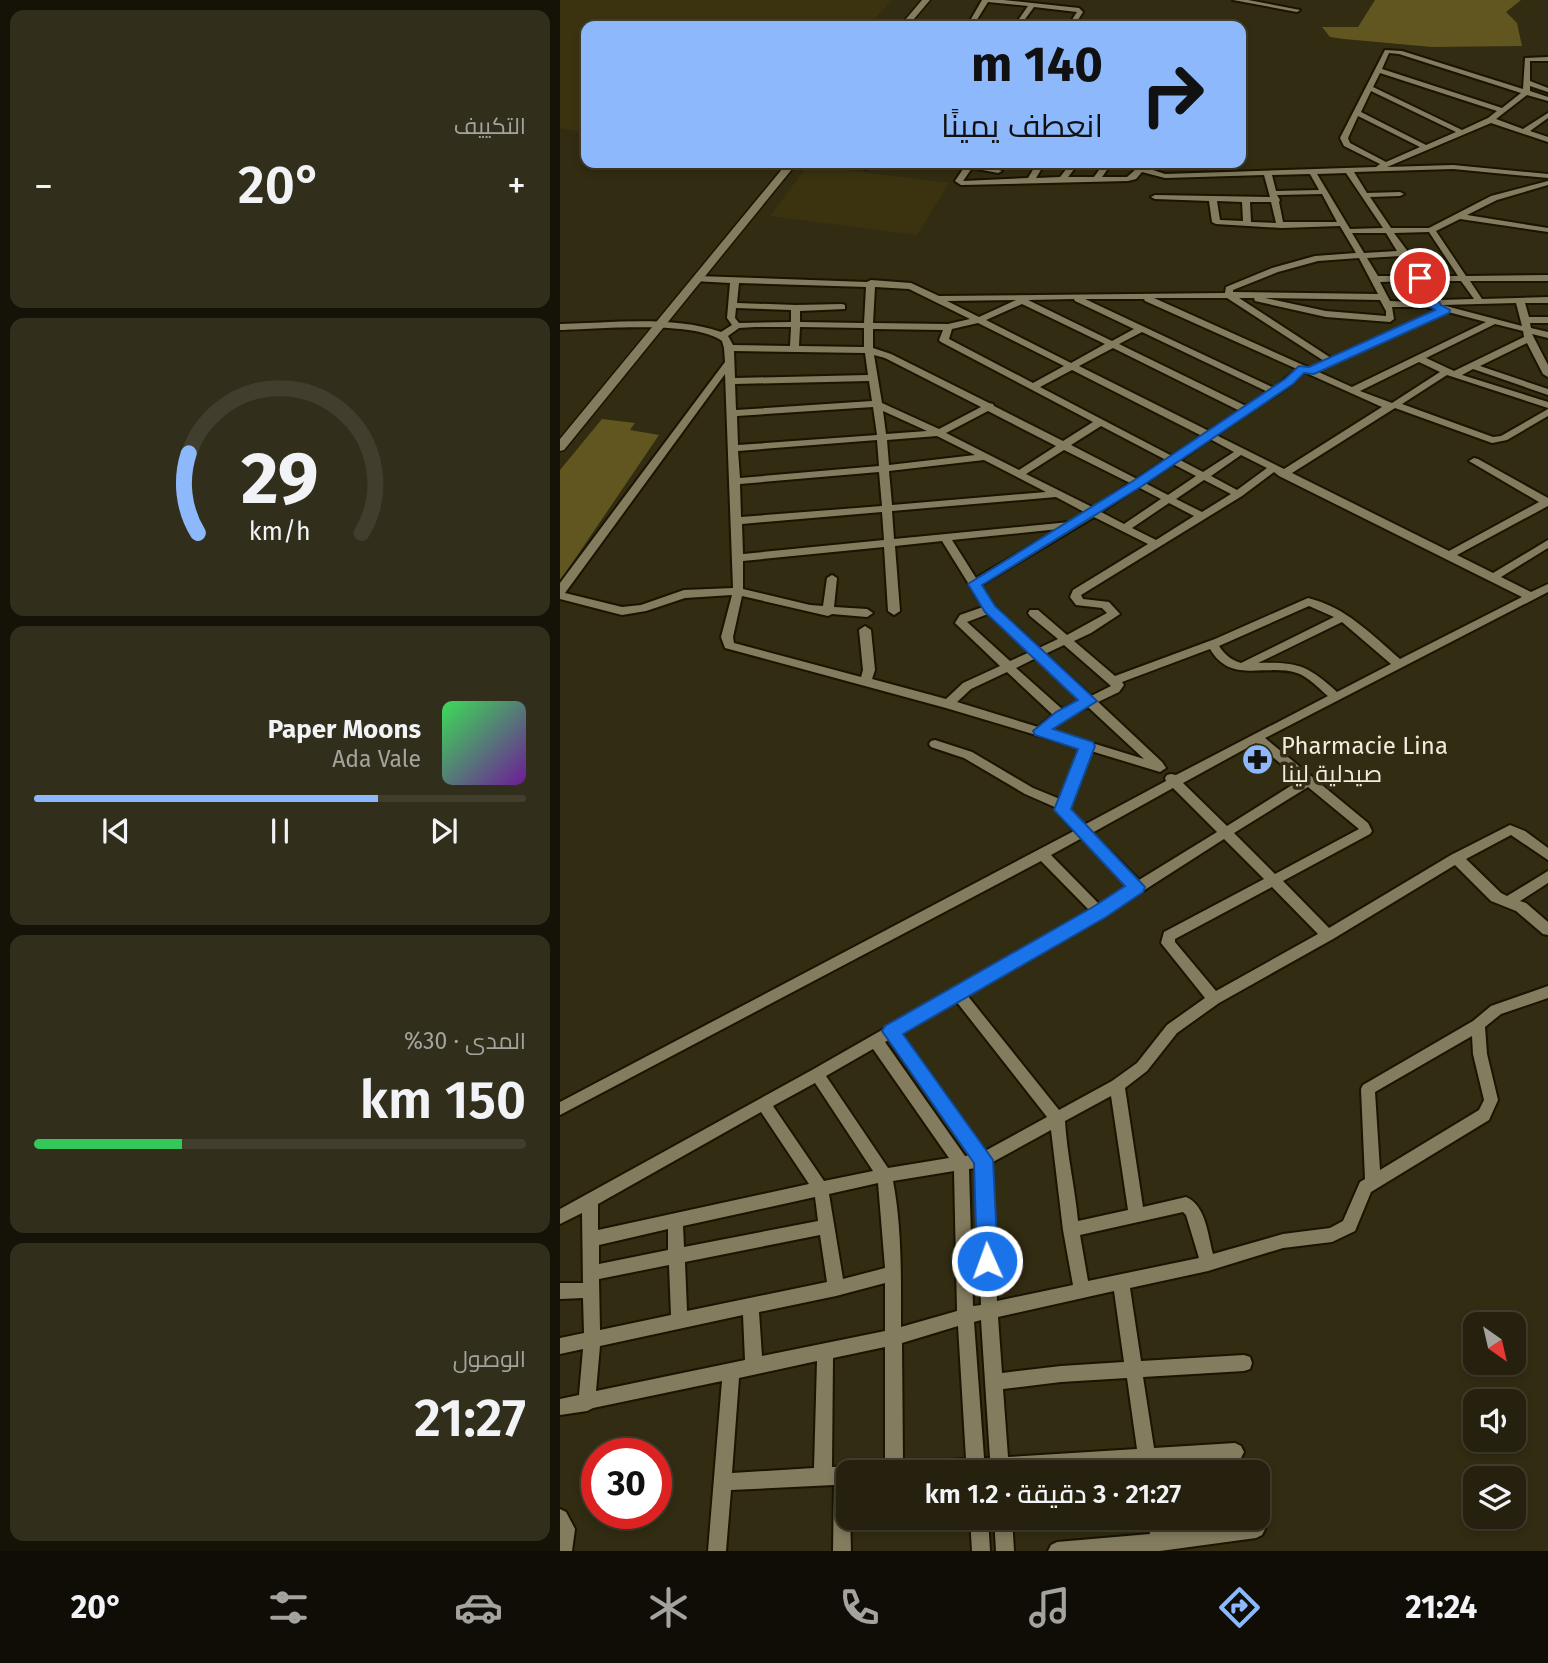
<!DOCTYPE html>
<html lang="ar">
<head>
<meta charset="utf-8">
<style>
	body { margin:0; font-family:"Fira Sans",Cairo,sans-serif; background:#322e1c; color:#f1f3f6; direction:rtl; height:100vh; display:flex; flex-direction:column; font-size:26px; white-space:nowrap }
	* { box-sizing:border-box; margin:0 }
	p { font-size:23px; color:#a4a39e }
	.icon { flex:none; width:38px; height:38px; fill:none; stroke:currentColor; stroke-width:2; stroke-linecap:round; stroke-linejoin:round }
	.map { position:relative; flex:1; overflow:hidden; direction:ltr }
	.details { display:flex; flex-direction:column; gap:10px; padding:10px; background:#151208; width:560px }
	.details>* { flex:none }
	.guide { position:absolute; left:21px; top:21px; width:665px; height:147px; border-radius:14px; box-shadow:0 4px 10px #0003,0 0 0 2px #423e2e; direction:rtl; background:#8db9fc; color:#111; overflow:hidden }
	.needle { width:46px; rotate:146deg }
	.buttons { position:absolute; left:903px; top:1312px; display:grid; gap:14px }
	.buttons a { display:grid; place-items:center; width:63px; height:63px; border-radius:14px; background:#26210e; box-shadow:0 4px 10px #0003,0 0 0 2px #423e2e; font-size:35px }
	.speed { position:absolute; left:21px; top:1438px; display:flex; gap:14px; font-size:35px; font-weight:700; text-align:center }
	.speed>* { display:grid; place-content:center; width:91px; height:91px; border-radius:50%; background:#26210e; box-shadow:0 4px 10px #0003,0 0 0 2px #423e2e; line-height:1 }
	.speed .limit { border:10px solid #d22; background:#fff; color:#111 }
	.pin { position:absolute; display:grid; place-items:center; width:60px; height:60px; color:#fff; margin:-30px; border:4px solid #fff; border-radius:50%; box-shadow:0 2px 7px #0007 }
	.me { position:absolute; width:77px; margin:-38px; rotate:358deg; stroke-linejoin:round; filter:drop-shadow(0 0 5px #0008) }
	.turn { display:flex; align-items:center; gap:24px; height:147px; padding:0 28px; font-size:32px }
	.turn .icon { width:91px; height:91px; stroke-width:2.5 }
	.turn b { display:block; font-size:49px; line-height:60px }
	.big { font-size:52px; font-weight:600; line-height:1.1 }
	.details .widget { flex:1; display:flex; flex-direction:column; justify-content:center; gap:10px; min-width:0; padding:0 24px; border-radius:14px; background:#322e1c }
	.details .dial { align-items:center; gap:0 }
	.dial svg { height:182px; overflow:visible; fill:none; stroke:#423e2e; stroke-width:7; stroke-linecap:round; text-anchor:middle }
	.dial text { fill:#f1f3f6; stroke:none }
	.song { display:flex; align-items:center; gap:21px }
	.cover { width:84px; height:84px; border-radius:10px; background:linear-gradient(135deg,hsl(130 70% 55%),hsl(280 70% 35%)) }
	.played { height:7px; border-radius:4px; background:linear-gradient(90deg,#8db9fc 70%,#423e2e 70%) }
	.keys { display:flex; justify-content:space-around; direction:ltr }
	.heat { display:flex; justify-content:space-between; align-items:center; font-size:38px; direction:ltr }
	.charge { height:10px; border-radius:5px; background:linear-gradient(90deg,#34c759 30%,#423e2e 0) }
	.trip { position:absolute; left:276px; top:1460px; width:434px; height:70px; border-radius:14px; background:#26210e; box-shadow:0 4px 10px #0003,0 0 0 2px #423e2e; font-weight:600; line-height:70px; text-align:center; direction:rtl }
	.tabs { display:flex; height:112px; justify-content:space-around; align-items:center; background:#0f0d06; color:#a4a39e }
	.tabs .icon { width:49px; height:49px }
	.tabs .on { color:#8db9fc }
	.tabs b { font-size:32px; color:#f1f3f6 }
	main { display:flex; flex:1; min-height:0 }
	.map>svg:first-child { display:block }
	.built { fill:#3b3310 }
	.green { fill:#615520 }
	.lines { fill:none; stroke-linecap:round; stroke-linejoin:round }
	.minor-casing { stroke:#1a1400; stroke-width:4 }
	.tertiary-casing { stroke:#1a1400; stroke-width:3 }
	.minor { fill:#837c5f; fill-rule:evenodd }
	.tertiary { fill:#837c5f; fill-rule:evenodd }
	.route { fill:#1a73e8; stroke:#114b97; stroke-width:2 }
	.labels { text-anchor:middle; stroke-width:7; stroke-linejoin:round; paint-order:stroke }
	.poi-label { font-size:24px; fill:#f0eddd; stroke:#322c12; text-anchor:start }
</style>
</head>
<body>
<main>
<div class="map">
<svg width="988" height="1551" viewBox="0 0 988 1551">
	<rect width="100%" height="100%" fill="#322c12"/>
	<path class="built" d="M0 0H332L308 26H26V133L0 128Z
		M248 165 389 183 357 235 210 216Z"/>
	<path class="green" d="M815 0H961L946 12 957 23 962 46 872 47 784 39 770 37 762 27H798Z
		M42 419 75 423 70 430 99 435 0 581V470Z"/>
	<g class="lines">
		<defs>
			<path id="minor" d="M422 0H443L519 8 523 12 514 26H508L517 12 474 7 460 26H454L468 6 428 2 413 26H407Z
				M673 0H688L740 10 737 12Z
				M825 50 842 51 963 89 965 58 988 57V61H970V81L988 88V92L970 86V91L988 97V101L967 95 936 119 963 129 988 113V118L970 131 988 137V142L931 123 827 167 893 165 988 174V178L893 169 794 172 807 193 840 192 844 194 840 196 810 197 831 228H869L931 196 988 181V185L937 200 907 215 988 228V232L900 219 876 231 906 276 988 275V281H910L922 299 988 297V303H965L969 317H988V323H970L971 328 988 332V338L972 334 988 365V377L983 374 967 343 920 366 988 389V395L913 369 902 375 988 402V408L887 375 842 404 933 437 941 436 988 409V416L947 440 932 443 835 408 732 473 889 551 979 502 909 461 914 458 918 459 988 498V506L897 555 933 573 988 540V548L941 577 971 592 988 584V592L705 738 808 823 812 831 810 834 723 881 769 928 891 855 950 825 965 831 988 848V860L951 835 906 859 941 893 947 896 988 871V883L960 901 966 903 988 922V935L983 934 956 911 931 901 895 865 773 939 659 1003 617 1033 587 1071 565 1088 583 1207 626 1197C646 1205 648 1236 653 1254L723 1234 770 1228 783 1221 800 1182 805 1179 801 1089 803 1085 913 1021 931 1006 988 986V998L941 1014 925 1027 927 1054 938 1100 929 1120 811 1192 795 1231 772 1242 723 1248 648 1271 570 1288 581 1361 684 1355 690 1357 692 1363 690 1369 684 1371 583 1377 594 1448 675 1443 681 1446 684 1452 681 1458 675 1461 597 1465 598 1472H580L579 1466 489 1472H325V1347L273 1358 272 1467 289 1466 295 1469 296 1472H289L291 1551H273L274 1485 171 1490 166 1551H148L162 1381 33 1408 27 1411 0 1415V1399L19 1395 23 1349 0 1354V1338L24 1333 23 1298 0 1299V1283H23L22 1213 0 1224V1209L252 1070 530 911 481 861 0 1115V1102L514 831 498 813 497 808 465 794 404 758 371 747 369 744 371 741 375 740 412 752 473 788 500 799 520 748 386 708 165 648 161 637 172 595 125 598 86 611 62 615 0 599V583L165 362 164 348 162 341C135 320 36 329 0 330V324C52 323 111 315 161 332L172 325 167 318 170 283 134 281 133 279 137 276 307 282 311 280 351 283 379 296 665 293 666 287 712 268 755 256 796 253 780 226 722 228 656 224 652 222 649 201 595 199 591 197 595 195 710 197 704 175 605 178 582 172 576 179 568 181 401 185 395 181 407 163H415L442 171 438 173 412 168 403 181 468 178 477 163H485L476 178 500 177 511 163H519L508 177H534L544 163H552L542 177H567L576 169 559 163 581 165 588 163H598L587 168 605 174 816 167 820 164 784 146 780 138ZM829 53 839 54 961 93 942 108 822 69ZM820 73 937 111 928 118 902 130 813 87ZM811 91 896 132 866 145 801 112ZM798 116 860 147 826 162 790 143 788 138ZM786 173 823 228 790 229 757 174ZM750 174 759 190 716 191 712 175ZM762 194 777 222H723L719 202 720 200 717 195ZM657 201 682 202 683 221 660 220ZM690 202H711L716 223 691 222ZM869 232 898 276H863L848 254 849 253 834 233ZM792 233H826L837 251 804 253ZM841 256 854 276H818L807 258ZM799 258 818 294 673 292V290L718 272 758 261ZM857 281 871 303 830 301 820 282ZM866 281H901L914 299 879 300ZM179 283 306 287 304 323 240 322V311L285 309V305L282 304 236 305 177 303ZM315 287 349 289 410 319 388 324 313 323ZM594 298H667L764 361 761 364 766 367 888 312 926 322 792 387ZM679 298H694L695 301 766 317 830 322 834 319 832 307H866L878 310 771 358ZM705 298 820 300 826 311V316L766 311ZM514 299 515 301 574 329 552 341 468 300ZM525 299H584L585 301 737 369 714 388ZM456 300 419 317 387 301ZM956 303 962 326 882 305ZM462 304 545 344 511 363 426 320ZM176 308 231 310V322L179 323 175 318ZM418 323 504 366 473 383 389 339 392 329ZM935 324 963 331 964 337 894 371 866 358ZM195 327H231L230 346 173 345 168 336 179 328ZM240 327 304 328V347L239 346ZM313 329 383 330 379 340 381 342 533 422 503 441 434 406 433 404 429 403 331 354 313 348ZM582 332 708 392 686 406 559 344ZM553 348 680 411 649 431 519 366ZM174 351 305 353 308 375 175 378ZM314 355 325 358 421 407 379 429 322 403ZM859 362 880 372 832 403 800 391ZM512 370 642 436 612 456 480 387ZM744 372 822 407 724 469 656 435 732 384ZM165 374 173 588 124 590 81 605 62 607 5 593ZM309 381 312 401 176 410 175 384ZM313 407 317 435 178 445 177 416ZM323 411 367 431 326 434ZM428 411 496 446 459 470 386 433ZM541 426 606 460 577 479 511 445ZM377 436 415 455 329 465 327 440ZM650 439 674 452 643 472 620 460ZM317 440 319 466 180 478 178 451ZM504 450 570 483 534 508 466 474ZM681 455 707 468 677 490 651 476ZM424 460 486 492 332 505 329 471ZM613 464 636 476 608 495 585 483ZM319 472 322 506 181 517 180 484ZM714 472 719 476 962 597 840 659C812 635 786 607 748 598L655 639 555 676 514 641 531 633 560 614 549 602 523 599 521 595 682 496ZM644 480 671 494 642 512 616 499ZM578 487 601 499 564 524 541 512ZM496 497 526 513 510 522 334 539 332 511ZM609 503 634 516 596 540 572 528ZM322 512 324 540 183 554 182 524ZM534 517 588 544 513 590 510 597 516 605 542 608 547 613 507 635 478 610H470L468 613 470 616 498 639 479 648 434 606 421 585ZM499 529 416 578 392 540ZM382 541 423 607 400 615 395 623 440 666 403 683 386 699 312 679 315 670 311 630 305 626 299 630 303 670 301 677 174 643 173 637 182 596 268 616 272 614 307 617 313 613 307 609 274 607 277 578 272 575 267 578 263 606 250 605 183 589V561L324 547 328 611 334 615 340 611 335 546ZM749 606 774 617 681 663C671 660 665 655 659 646ZM428 614 470 652 450 661 407 622ZM782 622 831 664 777 692C747 665 738 662 698 663ZM504 645 551 686 531 696 485 654ZM650 649C671 685 706 663 737 673 749 677 758 688 768 696L616 775 611 774 607 775 605 778 606 781 524 825 509 809 531 751 600 772 606 768 602 762 538 702 559 692 564 685 562 682ZM476 658 521 700 502 709 456 668ZM447 672 493 715 478 727 397 702 411 689ZM528 707 584 759 490 730 505 718ZM696 743 740 780 667 826 623 783ZM748 787 799 829 715 874 674 833ZM613 788 657 832 579 880 532 833ZM522 838 569 887 540 905 491 855ZM664 839 704 879 604 932 601 943 645 998 607 1025 577 1063 552 1081 499 1110 407 995 544 916ZM712 887 758 934 656 991 615 942V939ZM396 1001 487 1117 425 1151 341 1033ZM912 1036 913 1054 924 1100 919 1110 820 1170 815 1092ZM329 1040 411 1155 405 1156 325 1042ZM313 1049 389 1158 328 1168 266 1076ZM255 1083 313 1171 264 1181 213 1106ZM551 1096 568 1210 518 1221C515 1188 507 1155 505 1121ZM201 1112 249 1184 38 1230V1204ZM491 1130 503 1230 513 1285 437 1301 431 1163ZM416 1168 421 1305 413 1306 409 1169ZM394 1171 397 1311 341 1327C341 1278 342 1228 333 1181ZM318 1183 325 1268 283 1279 269 1194ZM255 1197 258 1221 124 1247 123 1226ZM623 1212 626 1215 639 1258 528 1281 520 1235ZM108 1229V1250L39 1264V1245ZM260 1235 267 1282 127 1311 125 1262ZM109 1265 111 1315 40 1330 39 1279ZM325 1283V1331L202 1356 199 1312 276 1296ZM554 1291 564 1362 501 1366 442 1373 438 1317ZM183 1315 185 1360 36 1391 40 1346ZM421 1320 430 1458H424L414 1322ZM398 1326 406 1459 343 1463 342 1343ZM257 1361 254 1468 172 1473 179 1378ZM567 1378 577 1449 448 1457 443 1389 501 1382Z
				M306 163H314L306 169 302 167Z
				M0 1509 6 1512 15 1529 12 1551H0Z
				M410 1517H428L430 1551H412Z
				M434 1517H452L454 1551H436Z
				M587 1517H605L607 1532 696 1520 702 1523 705 1529 702 1535 696 1538 600 1551H488L491 1545 497 1542 590 1534Z"/>
			<path id="tertiary" d="M362 0H370L348 26H340Z
				M227 163H237L4 450 0 451V439Z"/>
		</defs>
		<use href="#minor" class="minor-casing"/>
		<use href="#tertiary" class="tertiary-casing"/>
		<use href="#minor" class="minor"/>
		<use href="#tertiary" class="tertiary"/>
	</g>
	<path class="route" d="M857 276H864L881 305 890 310 889 313 754 374 744 373 733 384 582 486 422 585 435 606 537 701 493 729 533 742 535 746 511 809 585 887 583 892 546 917 343 1034 433 1160 438 1261 435 1268 427 1271 420 1268 417 1261 414 1163 322 1031 325 1026 533 907 565 886 494 810 518 749 475 735 473 731 496 712 518 700 425 612 408 584 573 481 725 379 739 366 749 367 875 310 869 306 870 303 855 278Z"/>
	<defs>
		<symbol id="pharmacy-disc" viewBox="-11 -11 22 22"><circle r="9.5" fill="#8db9fc" stroke="#322c12"/><path d="M-2-6h4v4h4v4h-4v4h-4v-4h-4v-4h4Z" fill="#111"/></symbol>
	</defs>
	<g fill-rule="evenodd">
		<use href="#pharmacy-disc" x="680" y="742" width="35" height="35"/>
	</g>
	<g class="labels">
		<g class="poi-label">
			<text x="721" y="754">Pharmacie Lina<tspan x="721" dy="28">صيدلية لينا</tspan></text>
		</g>
	</g>
</svg>
<div class="buttons">
<a><svg class="needle" viewBox="-14 -14 28 28"><path d="M0-13l5 13h-10z" fill="#e53935"/><path d="M0 13l5-13h-10z" fill="#a4a39e"/></svg></a>
<a><svg class="icon" aria-label="sound" viewBox="0 0 24 24"><path d="M4 9h4l5-4v14l-5-4H4zM17 9q2 3 0 6"/></svg></a>
<a><svg class="icon" aria-label="layers" viewBox="0 0 24 24"><path d="M12 4l9 5-9 5-9-5zM3 14l9 5 9-5"/></svg></a>
</div>
<div class="speed"><div class="limit">30</div></div>
<div class="pin" style="left:860px;top:278px;background:#d93025"><svg class="icon" aria-label="arrive" viewBox="0 0 24 24"><path d="M6 21V4h12l-3 4 3 4H6"/></svg></div>
<svg class="me" style="left:427px;top:1261px" viewBox="-20 -20 40 40"><circle r="17" fill="#1a73e8" stroke="#fff" stroke-width="3"/><path d="M0-11L8 9 0 5-8 9z" fill="#fff"/></svg>
<div class="trip">21:27 · 3 دقيقة · 1.2 km</div>
<div class="guide">
<div class="turn"><svg class="icon" aria-label="right" viewBox="0 0 24 24"><path d="M7 20v-9h11M14 6l5 5-5 5"/></svg><div><b>140 m</b>انعطف يمينًا</div></div>
</div>
</div>
<section class="details">
<div class="widget"><p>التكييف</p>
<div class="heat"><a>−</a><b class="big">20°</b><a>+</a></div>
</div>
<div class="widget dial"><svg viewBox="0 0 100 80">
<path d="M14 69A42 42 0 1 1 86 69"/>
<path d="M14 69A42 42 0 0 1 10 34" stroke="#8db9fc"/>
<text x="50" y="56" font-size="32" font-weight="700">29</text>
<text x="50" y="72" font-size="11">km/h</text>
</svg></div>
<div class="widget">
<div class="song"><i class="cover"></i><div><b>Paper Moons</b><p>Ada Vale</p></div></div>
<div class="played"></div>
<div class="keys"><svg class="icon" aria-label="previous" viewBox="0 0 24 24"><path d="M18 5L8 12l10 7zM5 5v14"/></svg><svg class="icon" aria-label="pause" viewBox="0 0 24 24"><path d="M8 5v14M16 5v14"/></svg><svg class="icon" aria-label="next" viewBox="0 0 24 24"><path d="M6 5l10 7-10 7zM19 5v14"/></svg></div>
</div>
<div class="widget"><p>المدى · 30%</p><b class="big">150 km</b><div class="charge"></div></div>
<div class="widget"><p>الوصول</p><b class="big">21:27</b></div>
</section>
</main>
<nav class="tabs">
<b>21:24</b>
<svg class="icon on" aria-label="directions" viewBox="0 0 24 24"><path d="M12 3l9 9-9 9-9-9zM9 14v-3h6M13 9l2 2-2 2"/></svg>
<svg class="icon" aria-label="music" viewBox="0 0 24 24"><path d="M9 18V5l10-2v13"/><circle cx="6" cy="18" r="3"/><circle cx="16" cy="16" r="3"/></svg>
<svg class="icon" aria-label="phone" viewBox="0 0 24 24"><path d="M5 4h4l2 5-3 2q2 4 5 5l2-3 5 2v4C11 20 4 13 5 4z"/></svg>
<svg class="icon" aria-label="climate" viewBox="0 0 24 24"><path d="M12 3v18M4 7l16 10M4 17L20 7"/></svg>
<svg class="icon" aria-label="car" viewBox="0 0 24 24"><path d="M5 17H2v-5l4-1 3-4h7l3 4 3 1v5h-3M9 17h6M6 11h13"/><circle cx="7" cy="17" r="2"/><circle cx="17" cy="17" r="2"/></svg>
<svg class="icon" aria-label="filters" viewBox="0 0 24 24"><path d="M4 7h16M4 17h16"/><circle cx="9" cy="7" r="2"/><circle cx="15" cy="17" r="2"/></svg>
<b>20°</b>
</nav>
</body>
</html>
